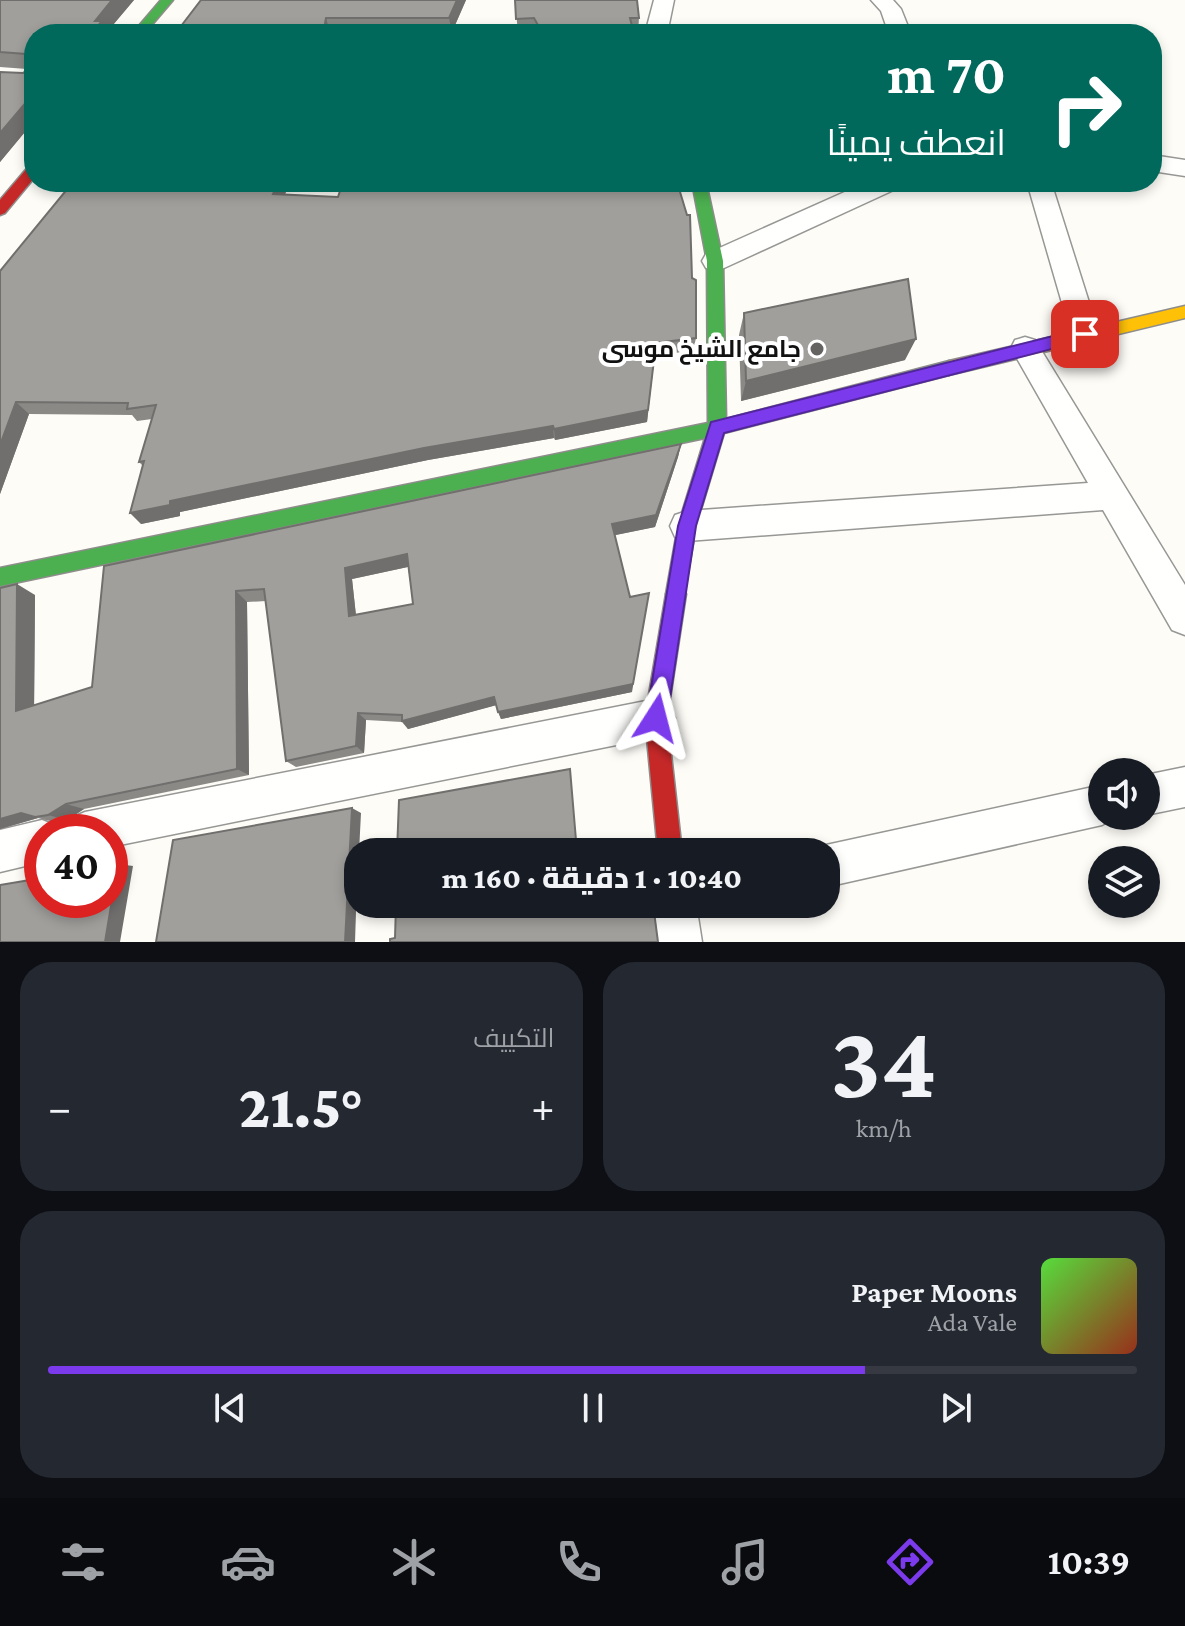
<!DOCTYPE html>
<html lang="ar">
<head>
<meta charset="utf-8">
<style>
	body { margin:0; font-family:"Crimson Pro",Cairo,serif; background:#242831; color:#f1f3f6; direction:rtl; height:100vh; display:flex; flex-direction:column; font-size:30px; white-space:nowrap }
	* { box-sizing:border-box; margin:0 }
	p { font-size:26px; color:#9ea1a6 }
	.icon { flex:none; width:44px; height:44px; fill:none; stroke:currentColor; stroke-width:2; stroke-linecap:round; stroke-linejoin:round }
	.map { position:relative; height:942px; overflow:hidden; direction:ltr }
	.details { display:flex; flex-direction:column; gap:20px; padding:20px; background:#0d0f14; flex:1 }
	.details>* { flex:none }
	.top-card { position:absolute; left:24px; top:24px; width:1138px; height:168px; border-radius:32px; box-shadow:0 4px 12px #0003; direction:rtl; background:#00695c; color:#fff; overflow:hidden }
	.buttons { position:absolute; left:1088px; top:758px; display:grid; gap:16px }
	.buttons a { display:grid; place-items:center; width:72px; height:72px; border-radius:50%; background:#171b24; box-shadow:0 4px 12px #0003; font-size:40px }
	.speed { position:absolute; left:24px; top:814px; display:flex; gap:16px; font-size:40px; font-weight:700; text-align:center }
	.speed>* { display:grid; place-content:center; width:104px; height:104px; border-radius:50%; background:#171b24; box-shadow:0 4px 12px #0003; line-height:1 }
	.speed .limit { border:12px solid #d22; background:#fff; color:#111 }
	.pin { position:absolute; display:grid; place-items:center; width:68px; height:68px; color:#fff; margin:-34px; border-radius:16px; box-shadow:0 4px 12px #0006 }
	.me { position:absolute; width:88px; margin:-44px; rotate:9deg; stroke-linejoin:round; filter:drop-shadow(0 0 6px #0008) }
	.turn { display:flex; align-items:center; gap:28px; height:168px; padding:0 24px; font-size:36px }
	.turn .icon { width:104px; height:104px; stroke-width:2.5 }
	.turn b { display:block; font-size:56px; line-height:68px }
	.big { font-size:60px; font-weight:800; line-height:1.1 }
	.details .card { flex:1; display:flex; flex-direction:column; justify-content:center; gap:12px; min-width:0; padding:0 28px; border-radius:32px; background:#242831 }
	.details .dial { align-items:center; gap:0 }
	.dial b { font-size:104px; line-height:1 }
	.song { display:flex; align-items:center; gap:24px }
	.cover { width:96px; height:96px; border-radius:12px; background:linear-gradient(135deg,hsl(110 70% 55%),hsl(10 70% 35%)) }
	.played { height:8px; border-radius:4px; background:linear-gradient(90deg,#7c3aed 75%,#363941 75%) }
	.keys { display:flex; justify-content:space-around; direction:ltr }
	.heat { display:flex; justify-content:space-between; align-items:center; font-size:44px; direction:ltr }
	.details .tiles { flex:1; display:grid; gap:20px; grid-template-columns:1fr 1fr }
	.card:last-child { grid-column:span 2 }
	.trip { position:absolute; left:344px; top:838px; width:496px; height:80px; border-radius:32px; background:#171b24; box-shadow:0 4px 12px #0003; font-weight:800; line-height:80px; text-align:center; direction:rtl }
	.tab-bar { display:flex; height:128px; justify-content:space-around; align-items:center; background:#090b0e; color:#9ea1a6 }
	.tab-bar .icon { width:56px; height:56px }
	.tab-bar .active { color:#7c3aed }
	.tab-bar b { font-size:36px; color:#f1f3f6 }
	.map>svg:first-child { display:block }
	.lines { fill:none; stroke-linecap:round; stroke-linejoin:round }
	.street-casing { stroke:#979795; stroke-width:3 }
	.fast-casing { stroke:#8e8d8b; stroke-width:3 }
	.slow-casing { stroke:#8e8d8b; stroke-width:3 }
	.jam-casing { stroke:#8e8d8b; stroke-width:3 }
	.street { fill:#fffffe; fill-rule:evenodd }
	.fast { fill:#4caf50; fill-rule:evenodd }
	.slow { fill:#ffc107; fill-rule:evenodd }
	.jam { fill:#c62828; fill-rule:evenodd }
	.wall { fill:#8a8986; fill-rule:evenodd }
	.shaded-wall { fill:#716f6d }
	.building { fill:#a19f9c; stroke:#716f6d; stroke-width:2; fill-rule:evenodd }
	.route { fill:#7c3aed; stroke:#51269a; stroke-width:2 }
	.poi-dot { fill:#646362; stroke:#fff; stroke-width:3 }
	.labels { text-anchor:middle; stroke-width:8; stroke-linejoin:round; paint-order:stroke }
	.poi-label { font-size:24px; font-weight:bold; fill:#111; stroke:#fff; text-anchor:end }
</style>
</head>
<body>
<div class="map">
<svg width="1185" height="942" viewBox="0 0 1185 942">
	<rect width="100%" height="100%" fill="#fdfcf7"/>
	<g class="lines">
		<defs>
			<path id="street" d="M654 0H674L667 34H645Z
				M871 0H893L901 9 911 34H889L881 11Z
				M1152 155 1185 160V176L1152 171Z
				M867 182H901L898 188 724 268 715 271 706 268 702 261 706 254Z
				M1027 182H1051L1099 334 1095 342 1085 345 1075 342 1071 334Z
				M1025 337 1035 340 1185 585V635L1172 630 1103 510 687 541 675 537 670 526 675 515 687 511 1088 483 1011 348 1015 340Z
				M656 699 669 705 675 718 669 731 656 737 110 847V832H65L71 818 85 812Z
				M1185 767V807L1146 815V775Z
				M1102 785V816H1118L1102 825 826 887V852H811L826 845Z
				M42 820 57 826 59 832H42V862L0 872V830Z
				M654 904H696L702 942H658Z"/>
			<path id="fast" d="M161 0H173L144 34H132Z
				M692 182H706L723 261 726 419 949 361 957 368 949 375 724 433 696 526 683 601 676 603 669 601 666 594 678 526 705 438 0 586V568L708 423 707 261Z"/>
			<path id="slow" d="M1185 306V318L949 375 941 368 949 361Z"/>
			<path id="jam" d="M34 164V178L5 213 0 215V200L29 166Z
				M676 585 683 587 686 594 667 718 682 852H658L645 718 666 594 669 587Z"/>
		</defs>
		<use href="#street" class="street-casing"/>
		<use href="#fast" class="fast-casing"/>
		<use href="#slow" class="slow-casing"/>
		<use href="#jam" class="jam-casing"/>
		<use href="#street" class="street"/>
		<use href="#fast" class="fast"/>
		<use href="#slow" class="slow"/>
		<use href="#jam" class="jam"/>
	</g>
	<path class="wall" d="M0 0H134L107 32 34 34V121L0 162V72L23 73 27 69 0 67Z
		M466 0 452 32 175 34Z
		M515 0 639 18 638 33H634V34L518 33Z
		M73 182H288L289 184 285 195 692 278 696 338 693 351 655 355 647 422 555 440 554 438 428 460 180 512V516L141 524 143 466 139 462 152 419 137 421 132 415 29 414 0 494V271Z
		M744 313 905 360 741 401 739 335Z
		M681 444 678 457 655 527 615 535 632 692 501 719 496 705 408 729 402 722 366 720 364 753 296 767 286 761 266 601 247 602 249 775 84 809 67 820 54 822 38 818 0 829V588L35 595 34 705 92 687 104 566ZM408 567 413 604 356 615 352 579Z"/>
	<path class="shaded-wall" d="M112 0H134L107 32 108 34H91L95 21Z
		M457 0H466L452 32 449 18Z
		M326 18 330 32V34H323Z
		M34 93V121L0 162V133Z
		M278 182H288L289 184 279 208 273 194Z
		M916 339 905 360 741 401 746 381Z
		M656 343 647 422 555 440 554 429Z
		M16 402 29 414 0 494V445Z
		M553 426 554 438 428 460 180 512V516L141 524 130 513 170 501 424 448Z
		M681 444 678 457 655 527 611 536 612 524Z
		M407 554 412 566 352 579 357 626 349 616 345 568Z
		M17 584 35 595 34 719 16 711Z
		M236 591 247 602 249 775 237 769Z
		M649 593 632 692 501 719 498 712Z
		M494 697 497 705 408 729 402 721Z
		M358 713 366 720 364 753 356 746Z
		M66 804 84 809 67 820 48 815Z
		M352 808 361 813 359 852H358L355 942H345Z
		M21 813 38 818 0 829V819Z
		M118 864 133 866 120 942H105Z"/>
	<path class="building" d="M0 0H112L95 21H102L91 34H34V93L0 133V72L23 73 27 70 26 54 0 52Z
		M201 0H457L449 18H326L323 34H175Z
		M515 0H637L639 18H630L634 34H543L534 18 516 19Z
		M73 182H278L273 194 338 197 343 182H677L687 215H690L692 278 696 280V338L656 343 648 410 554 429 553 426 424 448 170 501V505L130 513 144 461 139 462 156 405 127 409 128 403 16 402 0 445V271Z
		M908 279 916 339 746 381 744 313Z
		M681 444 656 515 612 524 630 597 649 593 633 684 498 712 494 697 402 721V715L358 713 356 746 286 761 264 589 236 591 237 769 66 804 48 815 35 817 21 813 0 819V588L17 584 16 711 92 687 104 566ZM407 554 413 604 349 616 345 568Z
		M570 769 577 852H397L399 800Z
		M352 808 345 942H156L173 840Z
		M118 864 105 942H0V885L42 878V900H110V866Z
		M396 904H581V907L608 904H653L658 942H390V939L395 938Z"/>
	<path class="route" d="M1085 328 1094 334 1091 339 724 433 696 526 667 718 664 726 656 729 649 726 646 718 678 526 711 422Z"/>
	<circle class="poi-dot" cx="817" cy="349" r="8"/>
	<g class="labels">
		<g class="poi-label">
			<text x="801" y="357">جامع الشيخ موسى</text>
		</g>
	</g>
</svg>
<div class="buttons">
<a><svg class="icon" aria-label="sound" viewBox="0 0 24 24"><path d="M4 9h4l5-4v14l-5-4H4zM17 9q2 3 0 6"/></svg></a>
<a><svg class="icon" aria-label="layers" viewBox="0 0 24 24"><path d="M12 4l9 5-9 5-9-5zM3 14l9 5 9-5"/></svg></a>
</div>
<div class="speed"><div class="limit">40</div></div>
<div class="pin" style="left:1085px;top:334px;background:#d93025"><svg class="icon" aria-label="arrive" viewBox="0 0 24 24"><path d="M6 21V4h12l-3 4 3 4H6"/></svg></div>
<svg class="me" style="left:656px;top:718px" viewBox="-20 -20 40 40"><path d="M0-17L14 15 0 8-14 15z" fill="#7c3aed" stroke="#fff" stroke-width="4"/></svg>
<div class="trip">10:40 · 1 دقيقة · 160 m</div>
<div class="top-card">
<div class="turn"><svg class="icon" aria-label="right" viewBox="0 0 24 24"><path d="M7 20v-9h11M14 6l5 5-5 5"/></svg><div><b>70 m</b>انعطف يمينًا</div></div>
</div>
</div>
<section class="details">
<div class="tiles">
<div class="card dial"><b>34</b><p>km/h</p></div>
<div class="card"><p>التكييف</p>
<div class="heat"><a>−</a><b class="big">21.5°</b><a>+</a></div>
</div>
<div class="card">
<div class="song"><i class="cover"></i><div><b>Paper Moons</b><p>Ada Vale</p></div></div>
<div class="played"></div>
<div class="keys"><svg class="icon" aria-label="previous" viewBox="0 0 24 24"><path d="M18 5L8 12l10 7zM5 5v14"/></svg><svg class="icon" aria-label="pause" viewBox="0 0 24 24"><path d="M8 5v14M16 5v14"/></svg><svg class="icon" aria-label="next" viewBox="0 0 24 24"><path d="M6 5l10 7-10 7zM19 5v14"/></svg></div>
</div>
</div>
</section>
<nav class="tab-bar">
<b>10:39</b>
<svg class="icon active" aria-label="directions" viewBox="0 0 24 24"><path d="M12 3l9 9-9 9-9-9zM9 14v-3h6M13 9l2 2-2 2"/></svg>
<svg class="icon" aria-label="music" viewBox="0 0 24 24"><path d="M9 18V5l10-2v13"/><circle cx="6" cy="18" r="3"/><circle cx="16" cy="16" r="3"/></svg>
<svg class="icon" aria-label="phone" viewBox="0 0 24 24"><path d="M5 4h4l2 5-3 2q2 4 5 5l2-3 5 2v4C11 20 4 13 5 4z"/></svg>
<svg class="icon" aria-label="climate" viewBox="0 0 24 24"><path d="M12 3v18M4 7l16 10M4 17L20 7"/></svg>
<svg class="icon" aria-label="car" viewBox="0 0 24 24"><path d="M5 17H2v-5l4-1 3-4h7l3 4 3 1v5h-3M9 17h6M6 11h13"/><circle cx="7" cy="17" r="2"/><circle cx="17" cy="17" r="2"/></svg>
<svg class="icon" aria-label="filters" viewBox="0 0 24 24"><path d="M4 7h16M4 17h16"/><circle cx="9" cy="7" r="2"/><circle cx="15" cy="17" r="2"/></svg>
</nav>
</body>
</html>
